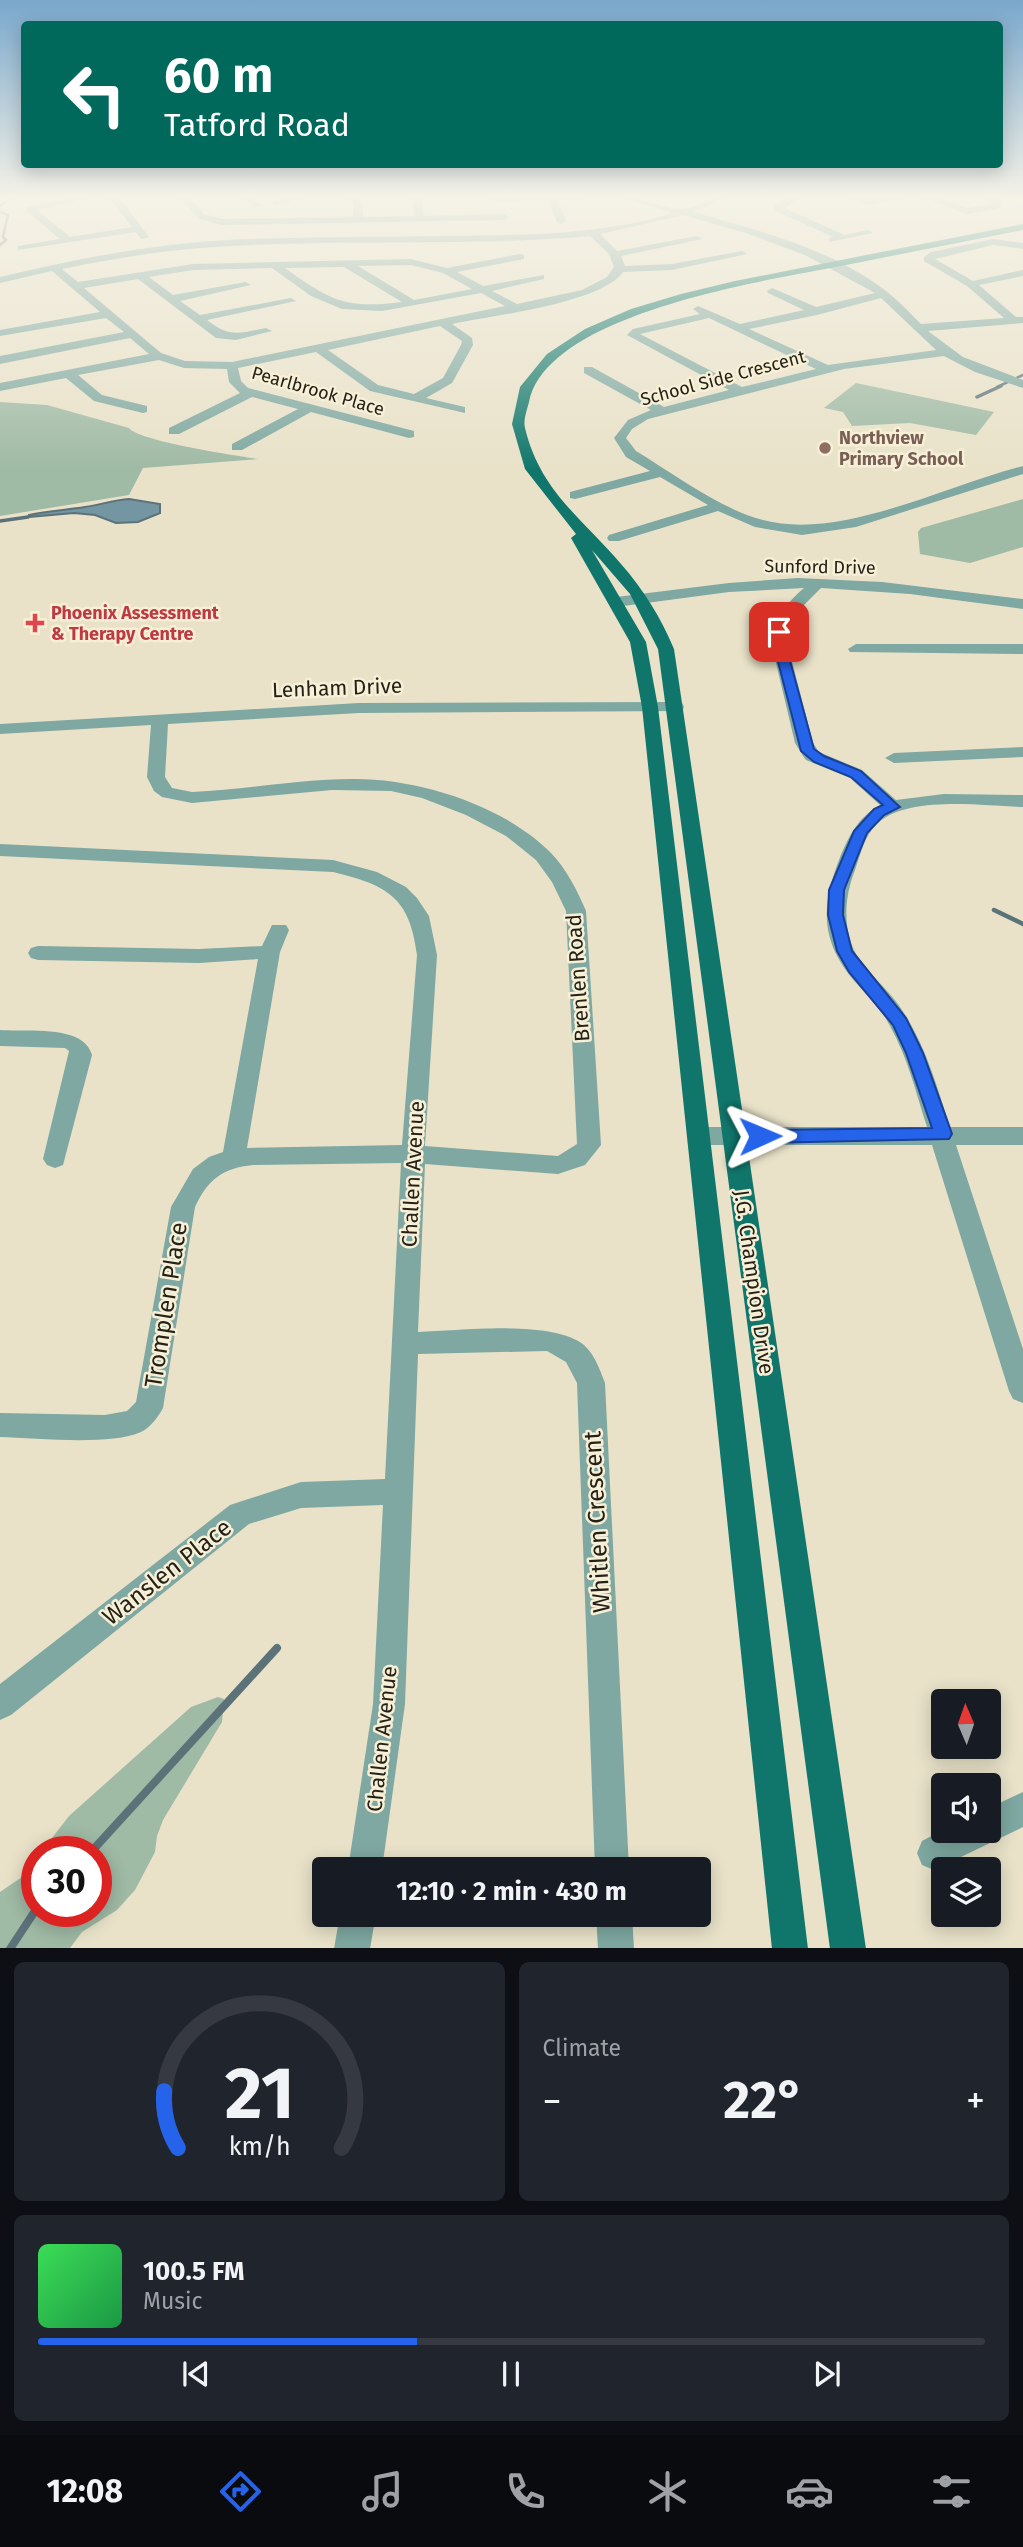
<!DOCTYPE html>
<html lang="en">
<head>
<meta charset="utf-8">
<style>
	body { margin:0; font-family:"Fira Sans",sans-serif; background:#20242c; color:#f1f3f6; height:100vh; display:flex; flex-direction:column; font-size:26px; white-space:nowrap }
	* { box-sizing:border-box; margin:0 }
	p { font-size:23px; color:#9ea1a6 }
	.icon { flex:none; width:38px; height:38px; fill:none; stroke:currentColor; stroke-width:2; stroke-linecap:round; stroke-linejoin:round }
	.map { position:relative; height:1948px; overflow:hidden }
	.side { display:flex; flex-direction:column; gap:14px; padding:14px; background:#0d0f14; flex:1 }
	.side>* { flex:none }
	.banner { position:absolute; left:21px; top:21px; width:982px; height:147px; border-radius:7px; box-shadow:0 4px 18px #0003; background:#00695c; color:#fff; overflow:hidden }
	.needle { width:46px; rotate:358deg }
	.controls { position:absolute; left:931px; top:1689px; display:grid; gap:14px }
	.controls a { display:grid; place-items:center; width:70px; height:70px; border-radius:7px; background:#171b24; box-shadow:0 4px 18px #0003; font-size:35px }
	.speed { position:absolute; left:21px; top:1836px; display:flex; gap:14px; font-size:35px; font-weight:700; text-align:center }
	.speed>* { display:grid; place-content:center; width:91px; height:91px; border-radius:50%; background:#171b24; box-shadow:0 4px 18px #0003; line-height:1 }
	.speed .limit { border:10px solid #d22; background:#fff; color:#111 }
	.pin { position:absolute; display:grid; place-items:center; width:60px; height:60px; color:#fff; margin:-30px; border-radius:14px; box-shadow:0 4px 10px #0006 }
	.me { position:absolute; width:77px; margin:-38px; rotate:89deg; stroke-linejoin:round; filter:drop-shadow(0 0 5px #0008) }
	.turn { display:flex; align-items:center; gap:24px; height:147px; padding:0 28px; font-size:32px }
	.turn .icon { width:91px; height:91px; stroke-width:2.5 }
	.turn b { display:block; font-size:49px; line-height:60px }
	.big { font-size:52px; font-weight:700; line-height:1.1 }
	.side .tile { flex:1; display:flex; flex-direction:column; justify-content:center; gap:10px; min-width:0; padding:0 24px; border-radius:10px; background:#20242c }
	.side .dial { align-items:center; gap:0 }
	.dial svg { height:182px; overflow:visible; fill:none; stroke:#363941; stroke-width:7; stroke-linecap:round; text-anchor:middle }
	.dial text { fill:#f1f3f6; stroke:none }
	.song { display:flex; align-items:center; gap:21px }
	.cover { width:84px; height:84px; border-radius:10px; background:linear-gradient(135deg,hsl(130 70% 55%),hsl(140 70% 35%)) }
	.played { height:7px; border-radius:4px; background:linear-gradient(90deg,#2563eb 40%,#363941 40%) }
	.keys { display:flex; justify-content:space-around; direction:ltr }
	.heat { display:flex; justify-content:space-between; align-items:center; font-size:38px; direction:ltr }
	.side .tiles { flex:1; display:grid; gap:14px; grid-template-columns:1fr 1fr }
	.tile:last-child { grid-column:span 2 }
	.trip { position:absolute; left:312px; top:1857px; width:399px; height:70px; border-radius:7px; background:#171b24; box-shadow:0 4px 18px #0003; font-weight:700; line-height:70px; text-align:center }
	.menu { display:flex; height:112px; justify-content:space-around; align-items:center; background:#090b0e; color:#9ea1a6 }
	.menu .icon { width:49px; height:49px }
	.menu .on { color:#2563eb }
	.menu b { font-size:32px; color:#f1f3f6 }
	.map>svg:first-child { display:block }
	.green { fill:#9fbaa5 }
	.water { fill:#7495a2; stroke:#5c7279; stroke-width:2 }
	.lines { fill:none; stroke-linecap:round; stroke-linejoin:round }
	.stream-far3 { stroke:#5c7279; stroke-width:2.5 }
	.stream-far2 { stroke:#5c7279; stroke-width:3.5 }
	.stream-far1 { stroke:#5c7279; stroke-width:4.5 }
	.stream { stroke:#5c7279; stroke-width:8 }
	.minor { fill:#7ea8a1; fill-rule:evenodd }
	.major { fill:#10766b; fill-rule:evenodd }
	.route { fill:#2563eb; stroke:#184099; stroke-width:2 }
	.education-dot { fill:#8d6e63; stroke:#f7efd6; stroke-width:2.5 }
	.health-dot { fill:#e0444e; stroke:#f7efd6; stroke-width:2.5 }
	.labels { text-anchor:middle; stroke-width:5; stroke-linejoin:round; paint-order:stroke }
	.far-street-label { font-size:18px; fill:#242118; stroke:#f7efd6 }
	.far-education-label { font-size:18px; font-weight:bold; fill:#785e54; stroke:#f7efd6; text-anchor:start }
	.far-health-label { font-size:18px; font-weight:bold; fill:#be3a42; stroke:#f7efd6; text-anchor:start }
	.street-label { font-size:21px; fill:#242118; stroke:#f7efd6 }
	.near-street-label { font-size:24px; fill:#242118; stroke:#f7efd6 }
</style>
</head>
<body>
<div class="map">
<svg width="1023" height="1949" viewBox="0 0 1023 1949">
	<rect width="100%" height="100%" fill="#e9e2c9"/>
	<path class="green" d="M856 383 994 412 976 435 910 423 852 426 843 412 824 408Z
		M0 402 47 405 129 428C138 441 238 456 258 459L143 468 129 495 0 516Z
		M1023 499V547L970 563 920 554 918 532 921 528Z
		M218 1697 224 1699 222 1722 163 1820 157 1836 155 1852 135 1890 117 1910 82 1932 70 1948H0V1892L22 1877 37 1858V1911H96V1852L42 1851 69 1816 191 1707Z"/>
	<path class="water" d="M129 499 160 504V513L138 522 116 523 95 515 74 513 28 517 29 515C48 511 66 510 85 507 100 505 113 500 129 499Z"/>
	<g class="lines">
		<path class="stream-far3" d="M0 206 12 197
			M0 212 8 215 3 237 6 240 0 245
			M997 387 1023 375"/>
		<path class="stream-far2" d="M977 397 1001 386
			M0 521 28 517"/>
		<path class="stream-far1" d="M994 910 1023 924"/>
		<path class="stream" d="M91 1852 277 1648
			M10 1949 37 1908"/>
		<path class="minor" d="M76 197 84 199 37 210 70 237 132 227 109 197H119L149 237 141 239 136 232 18 250V246L60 239 27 211V207Z
			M179 197H189L204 214 222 219 353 217 354 203 347 197H357L362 200 363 217 414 216 412 197H421L424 216 504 214 509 217 504 220 221 225 198 218Z
			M244 197H254L262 206 254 208Z
			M288 197H307L275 205 270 202Z
			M497 197H582L577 200H558L566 221 561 224 556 221 549 200 499 202 494 199Z
			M621 197C642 197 661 209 682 209 697 209 710 197 725 197L693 212C757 230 828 248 882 288 896 298 909 312 921 324L1004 318 967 286 924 261V257L931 252 993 239 1023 243V249L993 245 935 259 973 281 1023 270V276L979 285 1016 317H1023V323L928 331 963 357 1023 380V388L975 372 944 356 844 369 648 419 632 429 626 438 636 451C674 474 720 509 763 520 840 541 947 485 1023 466V474L856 527 802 535 755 527 718 511 619 541H609L607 538 609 535 708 505 660 477 575 499 570 498V492L650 471 626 457 614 438 628 420 651 410 584 373V367H592L664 407 729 390 627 335 633 329 700 314 693 309 698 306 740 324 804 310 768 293 767 291 772 288 816 307 875 293 807 256 746 233 684 215 600 234 617 251 697 236 702 239 621 256 625 266 672 264 742 251 747 254 672 270 623 272C602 303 490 316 452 324L472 338 473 345 452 383 426 398 465 407V413L370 391 316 352 238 368 241 381 248 388 414 431V437L409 438 311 412 242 450H232V444L298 409 252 397 179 434H169V428L240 393 229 382 227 369 184 368 159 360 78 375 102 395 147 406V412L143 413 94 401 66 378 0 391V383L149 354 130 338 0 364V356L124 332 106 318 0 336V330L100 312 52 271 0 283V277C80 258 162 242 246 239 314 237 383 237 452 236 527 235 601 235 673 213ZM590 236 609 254 614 267 607 277 582 290 517 304 492 291 544 279V275L483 286 457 272 524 259V255L520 254 447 268 411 259 193 264 78 282 62 269C112 259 163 250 215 247 340 238 465 247 590 236ZM411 265 443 273 472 289 414 300 358 266ZM344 267 402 302C345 309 331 301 285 268ZM272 268 311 296 342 309 382 311 481 293 505 306 232 362 185 361 161 353 84 288 138 279 216 338 236 340 272 331 266 328C239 333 230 338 207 320L296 301 291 298 200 315 180 301 251 285 246 282 173 295 149 277 193 270ZM881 298 936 350 828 365 749 329 817 315ZM709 318 816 369 742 387 640 334ZM440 326 462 341 461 345 443 378 414 394 378 385 328 350Z
			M790 197H801L784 208 845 235 868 230 873 233 829 242V238L833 237 774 210V206Z
			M848 197 869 199 909 197 869 205Z
			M921 197H934L968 208 992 204 987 197H996L1002 203 999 208 967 214Z
			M798 578 882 582 1023 599V609L910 594 821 588 797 612 788 635V646L813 743 819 752 862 770 896 800 944 794 1023 795V807C984 806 909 795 878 823 865 834 860 855 855 870 846 893 843 919 851 943 861 970 887 986 902 1010 926 1046 937 1087 950 1127H1023V1145H956L1023 1349V1403L1013 1399 1009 1391 932 1145H699L691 1142 687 1136 691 1130 699 1127H927C916 1093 908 1058 890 1026 882 1010 869 998 857 984 821 943 820 909 839 860 848 837 858 817 880 805L850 778 806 760 803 756 795 743 772 646C773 621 785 604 804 588L729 592 616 607 608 602 616 597 729 583Z
			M856 644H1023V654L850 652 848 649Z
			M676 702 682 703 684 707 682 711 359 713 168 724 165 777 172 788 192 792C245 790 298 779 352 779 417 778 503 805 550 852 566 868 577 890 586 911L601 1145 585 1165 558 1174 425 1164 418 1332C460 1331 553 1319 584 1345 595 1355 600 1370 605 1383L629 1869H595L577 1383 566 1362 547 1351 418 1354 405 1704 382 1869H348L373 1704 383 1505 301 1508 249 1524 11 1715 0 1720V1684L230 1505 301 1482 385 1479 401 1163 253 1165C223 1168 208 1179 195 1207L163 1408C158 1417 151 1427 141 1432 109 1446 36 1438 0 1437V1413L105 1415 127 1411 136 1402 171 1207 193 1169 209 1157 223 1152 258 959 199 963 38 960 31 958 28 953 31 948 38 946 199 949 262 946 272 925H286L289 930 280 952 247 1148 402 1145 417 955C410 897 387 885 333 872L0 856V844L333 860 377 872 406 887 417 898 429 916 437 955 425 1146 558 1156 577 1144 566 911 552 882 536 860 506 836 466 815 422 798 391 791 332 790 192 803 162 797 154 791 147 777 151 725 0 734V724L359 703Z
			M1023 747V757L894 763 885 758 894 753Z
			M0 1030C27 1032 84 1024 92 1055L63 1165 55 1168 47 1165 43 1159 69 1051 65 1048 0 1046Z
			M1023 1792V1827L934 1870 922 1865 917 1853 922 1841 943 1830H989V1808Z
			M340 1914H376L370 1949H334Z
			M596 1914H632L634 1949H598Z"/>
		<path class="major" d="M1023 224V230C964 242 905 253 846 265 770 280 547 312 529 402 527 410 523 420 525 428 540 491 582 518 621 564 644 590 661 618 674 649L866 1949H830L658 649 630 594 592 550 646 642 658 707 808 1949H772L642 707 630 642 571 538 576 534 525 469 512 424 520 387 547 354 585 329 631 309 681 294 735 281Z"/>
	</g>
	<linearGradient id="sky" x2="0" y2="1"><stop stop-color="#79a8cc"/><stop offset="0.42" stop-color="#f5f2e7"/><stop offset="1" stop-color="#f5f2e7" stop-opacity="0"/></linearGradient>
	<rect width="1023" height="470" fill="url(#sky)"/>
	<path class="route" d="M779 628 785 632 786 646 814 749 824 756 861 771 900 807 884 815 867 833 844 890 843 915 852 951 906 1018 923 1053 952 1134 949 1139 760 1143 754 1141 751 1136 754 1132 760 1130 932 1128 906 1053 893 1025 849 972 837 951 828 915 829 890 854 831 874 809 883 805 851 777 814 762 801 751 774 646 773 632Z"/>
	<circle class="education-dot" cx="825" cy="448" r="7"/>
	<path class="health-dot" d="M31.5 612.5h7v7h7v7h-7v7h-7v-7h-7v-7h7z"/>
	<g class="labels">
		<g class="far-street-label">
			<text transform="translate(723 378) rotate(-15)" y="6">School Side Crescent</text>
			<text transform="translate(318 391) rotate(16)" y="6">Pearlbrook Place</text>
			<text transform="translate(820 567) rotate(1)" y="6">Sunford Drive</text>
		</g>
		<g class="far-education-label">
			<text x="839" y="444">Northview<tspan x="839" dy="21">Primary School</tspan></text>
		</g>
		<g class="far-health-label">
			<text x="51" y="619">Phoenix Assessment<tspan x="51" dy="21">&amp; Therapy Centre</tspan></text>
		</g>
		<g class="street-label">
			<text transform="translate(337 688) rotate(-2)" y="7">Lenham Drive</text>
			<text transform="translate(578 978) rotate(-94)" y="7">Brenlen Road</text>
			<text transform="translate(413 1174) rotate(-87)" y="7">Challen Avenue</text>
			<text transform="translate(754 1282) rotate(82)" y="7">J.G. Champion Drive</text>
			<text transform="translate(382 1739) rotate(-84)" y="7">Challen Avenue</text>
		</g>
		<g class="near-street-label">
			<text transform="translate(166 1305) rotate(-81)" y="8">Tromplen Place</text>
			<text transform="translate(597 1522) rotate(-93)" y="8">Whitlen Crescent</text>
			<text transform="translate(167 1572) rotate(-38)" y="8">Wanslen Place</text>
		</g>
	</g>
</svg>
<div class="controls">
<a><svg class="needle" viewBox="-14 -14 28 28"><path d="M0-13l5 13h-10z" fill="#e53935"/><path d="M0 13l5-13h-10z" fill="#9ea1a6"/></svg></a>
<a><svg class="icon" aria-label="sound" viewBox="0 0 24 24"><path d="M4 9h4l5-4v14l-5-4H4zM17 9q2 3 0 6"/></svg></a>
<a><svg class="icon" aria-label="layers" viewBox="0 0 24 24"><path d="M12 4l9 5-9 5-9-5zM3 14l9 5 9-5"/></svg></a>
</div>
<div class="speed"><div class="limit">30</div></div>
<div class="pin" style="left:779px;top:632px;background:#d93025"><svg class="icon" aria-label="arrive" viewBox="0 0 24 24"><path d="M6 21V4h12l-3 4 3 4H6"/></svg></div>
<svg class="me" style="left:760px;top:1136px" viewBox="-20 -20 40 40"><path d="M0-17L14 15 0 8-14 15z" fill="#2563eb" stroke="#fff" stroke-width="4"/></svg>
<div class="trip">12:10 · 2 min · 430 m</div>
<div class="banner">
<div class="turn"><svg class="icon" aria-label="left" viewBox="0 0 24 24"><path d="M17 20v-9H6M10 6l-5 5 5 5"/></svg><div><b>60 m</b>Tatford Road</div></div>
</div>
</div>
<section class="side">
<div class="tiles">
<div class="tile dial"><svg viewBox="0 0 100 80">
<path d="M14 69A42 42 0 1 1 86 69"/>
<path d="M14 69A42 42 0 0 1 8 44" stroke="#2563eb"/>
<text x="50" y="56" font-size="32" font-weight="700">21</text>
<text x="50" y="72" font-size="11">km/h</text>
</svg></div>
<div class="tile"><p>Climate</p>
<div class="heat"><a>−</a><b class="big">22°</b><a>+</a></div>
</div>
<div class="tile">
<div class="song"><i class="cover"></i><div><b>100.5 FM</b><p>Music</p></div></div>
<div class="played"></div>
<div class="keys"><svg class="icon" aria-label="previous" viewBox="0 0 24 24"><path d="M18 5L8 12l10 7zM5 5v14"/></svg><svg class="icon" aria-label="pause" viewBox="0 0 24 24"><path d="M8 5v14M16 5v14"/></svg><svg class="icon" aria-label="next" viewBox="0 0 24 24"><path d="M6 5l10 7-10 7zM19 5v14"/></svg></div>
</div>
</div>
</section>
<nav class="menu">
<b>12:08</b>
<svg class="icon on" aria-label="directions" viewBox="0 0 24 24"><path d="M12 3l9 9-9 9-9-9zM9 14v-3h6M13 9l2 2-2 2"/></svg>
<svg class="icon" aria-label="music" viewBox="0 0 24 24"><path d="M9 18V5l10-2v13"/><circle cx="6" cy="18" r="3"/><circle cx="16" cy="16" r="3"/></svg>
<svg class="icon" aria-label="phone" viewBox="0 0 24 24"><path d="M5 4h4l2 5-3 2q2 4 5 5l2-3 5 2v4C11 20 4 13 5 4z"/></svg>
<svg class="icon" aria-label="climate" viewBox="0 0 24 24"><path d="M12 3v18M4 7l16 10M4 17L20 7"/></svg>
<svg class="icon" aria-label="car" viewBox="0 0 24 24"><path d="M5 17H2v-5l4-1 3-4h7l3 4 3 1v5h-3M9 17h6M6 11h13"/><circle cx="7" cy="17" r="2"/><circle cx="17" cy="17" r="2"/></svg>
<svg class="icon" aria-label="filters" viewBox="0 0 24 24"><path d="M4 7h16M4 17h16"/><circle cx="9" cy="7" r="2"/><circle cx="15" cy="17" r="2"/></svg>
</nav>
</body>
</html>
